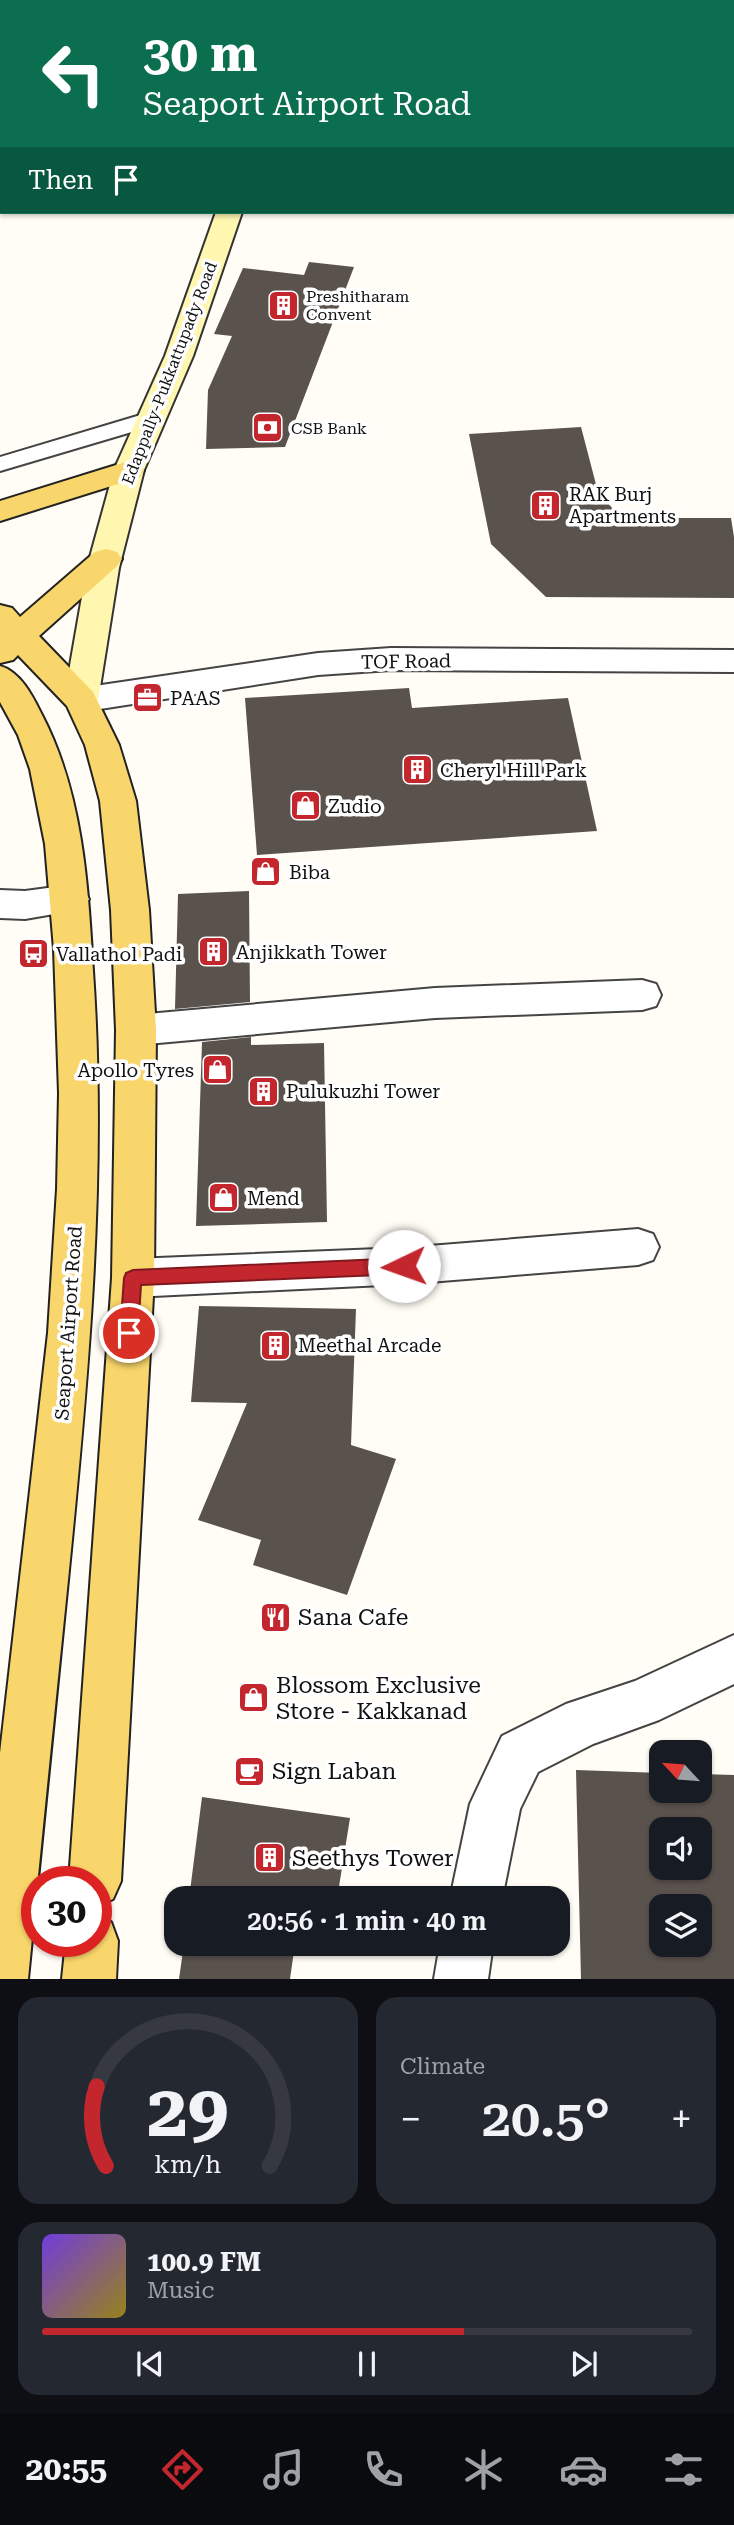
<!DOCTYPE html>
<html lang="en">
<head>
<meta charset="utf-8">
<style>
	body { margin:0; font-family:"Roboto Serif",serif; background:#242831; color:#f1f3f6; height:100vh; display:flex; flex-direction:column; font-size:26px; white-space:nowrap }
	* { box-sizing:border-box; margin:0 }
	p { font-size:23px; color:#9ea1a6 }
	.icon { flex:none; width:38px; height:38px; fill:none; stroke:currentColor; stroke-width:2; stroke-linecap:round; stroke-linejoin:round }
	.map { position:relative; height:1979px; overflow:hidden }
	.side { display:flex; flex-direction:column; gap:18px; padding:18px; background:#0d0f14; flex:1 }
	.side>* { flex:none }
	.guide { position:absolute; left:0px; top:0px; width:735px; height:214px; box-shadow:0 2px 5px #0004; background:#0b6e4f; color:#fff; overflow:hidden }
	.needle { width:46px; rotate:296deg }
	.fabs { position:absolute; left:649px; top:1740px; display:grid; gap:14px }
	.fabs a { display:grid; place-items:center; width:63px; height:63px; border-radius:14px; background:#171b24; box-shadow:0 2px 5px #0004; font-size:35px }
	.speed { position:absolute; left:21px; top:1866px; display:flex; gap:14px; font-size:35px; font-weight:700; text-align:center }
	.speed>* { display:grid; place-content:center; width:91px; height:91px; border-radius:50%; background:#171b24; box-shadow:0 2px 5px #0004; line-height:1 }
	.speed .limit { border:10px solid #d22; background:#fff; color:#111 }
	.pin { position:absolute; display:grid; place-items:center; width:60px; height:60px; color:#fff; margin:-30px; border:4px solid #fff; border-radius:50%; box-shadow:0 2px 7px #0007 }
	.me { position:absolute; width:77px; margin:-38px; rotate:267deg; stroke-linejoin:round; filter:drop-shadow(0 0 5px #0008) }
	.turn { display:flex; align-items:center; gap:24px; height:147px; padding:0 28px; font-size:32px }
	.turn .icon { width:91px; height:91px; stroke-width:2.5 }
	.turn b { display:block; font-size:49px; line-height:60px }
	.then { display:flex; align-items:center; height:66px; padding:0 28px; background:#0003; gap:14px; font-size:26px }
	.big { font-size:52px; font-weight:600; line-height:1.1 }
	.side .tile { flex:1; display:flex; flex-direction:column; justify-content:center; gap:10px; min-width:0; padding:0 24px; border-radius:21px; background:#242831 }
	.side .dial { align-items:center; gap:0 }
	.dial svg { height:182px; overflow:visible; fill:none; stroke:#363941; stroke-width:7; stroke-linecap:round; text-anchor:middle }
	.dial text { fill:#f1f3f6; stroke:none }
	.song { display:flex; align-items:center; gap:21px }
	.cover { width:84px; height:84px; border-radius:10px; background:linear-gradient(135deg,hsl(260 70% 55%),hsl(50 70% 35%)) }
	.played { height:7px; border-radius:4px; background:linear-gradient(90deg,#c4262e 65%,#363941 65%) }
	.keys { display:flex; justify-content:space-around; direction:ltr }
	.heat { display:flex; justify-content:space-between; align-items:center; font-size:38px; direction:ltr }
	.side .tiles { flex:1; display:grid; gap:18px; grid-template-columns:1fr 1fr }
	.tile:last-child { grid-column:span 2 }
	.trip { position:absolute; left:164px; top:1886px; width:406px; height:70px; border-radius:21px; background:#171b24; box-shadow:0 2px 5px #0004; font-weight:600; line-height:70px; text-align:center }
	.tab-bar { display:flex; height:112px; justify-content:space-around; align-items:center; background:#090b0e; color:#9ea1a6 }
	.tab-bar .icon { width:49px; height:49px }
	.tab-bar .on { color:#c4262e }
	.tab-bar b { font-size:32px; color:#f1f3f6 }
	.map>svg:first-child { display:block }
	.building { fill:#5a524d; fill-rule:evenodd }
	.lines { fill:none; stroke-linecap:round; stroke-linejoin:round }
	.service-casing { stroke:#444; stroke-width:4 }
	.minor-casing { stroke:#444; stroke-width:4 }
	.secondary-casing { stroke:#333; stroke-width:4 }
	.primary-casing { stroke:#222; stroke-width:4 }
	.service { fill:#fff; fill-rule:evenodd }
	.minor { fill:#fff; fill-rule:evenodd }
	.secondary { fill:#fff6b0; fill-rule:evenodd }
	.primary { fill:#f9d66b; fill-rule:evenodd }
	.route { fill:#c4262e; stroke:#7f191e; stroke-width:2 }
	.labels { text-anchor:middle; stroke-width:7; stroke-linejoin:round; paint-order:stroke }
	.far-poi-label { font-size:16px; fill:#111; stroke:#fff; text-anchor:start }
	.far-street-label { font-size:16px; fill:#111; stroke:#fff }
	.poi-label { font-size:19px; fill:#111; stroke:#fff; text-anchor:start }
	.street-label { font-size:19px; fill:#111; stroke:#fff }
	.near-poi-label { font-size:23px; fill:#111; stroke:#fff; text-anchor:start }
</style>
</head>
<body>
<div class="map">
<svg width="734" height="1979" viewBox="0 0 734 1979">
	<rect width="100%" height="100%" fill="#fffdf5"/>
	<path class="building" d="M309 262 354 267 285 447 206 449 208 390 232 336 214 334 243 268 304 275Z
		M581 427 598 492 621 518H731L734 537V598L546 597 491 544 469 434Z
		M409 688 412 708 568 698 597 831 257 855 245 698Z
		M249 891 250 1002 175 1009 178 894Z
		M251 1037V1045L324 1043 327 1222 196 1226 202 1042Z
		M199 1306 356 1309 351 1445 396 1459 347 1595 253 1565 261 1540 198 1520 247 1403 191 1402Z
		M576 1770 662 1773V1790H700V1774L734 1775V1979H581ZM662 1829H700V1867H662ZM662 1906H700V1944H662Z
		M202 1797 350 1818 337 1899H189Z
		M184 1944H295L290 1979H179Z"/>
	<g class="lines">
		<defs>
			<path id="service" d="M632 0H650V2H633Z
				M733 170 734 171V183H733Z
				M154 411 162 413 165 418 162 423 0 471V457Z"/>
			<path id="minor" d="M0 102 2 103V118H0Z
				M391 648 734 650V672L391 670 318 675 81 712 69 708 64 700 69 692 81 688 318 653Z
				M70 885 83 889 89 899 83 909 25 919 0 918V890L25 891Z
				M642 980 656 984 661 995 656 1006 642 1010 435 1018 136 1045 122 1041 116 1030 122 1019 136 1015 435 988Z
				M638 1229 653 1234 659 1247 653 1260 638 1265 404 1284 133 1297 118 1291 112 1278 118 1265 133 1259 404 1248Z
				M734 1635V1684L659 1720 593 1744 538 1772 520 1809 502 1899H450L470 1804 502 1736 566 1704 635 1681Z
				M440 1944H493L488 1979H434Z"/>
			<path id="secondary" d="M231 0H255L230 2Z
				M216 212H242L193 356 144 470 119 568 98 700 93 708 81 712 69 708 64 700 87 568 114 470 165 356Z"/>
			<path id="primary" d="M129 461 140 463 144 470 140 477 0 521V501Z
				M106 549 117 552 122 559 117 566 39 636 93 692 119 745 136 801 149 910 156 1030 154 1278 121 1881 113 1899 96 1907V1881H69L112 1278 116 1030 111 910 100 801 85 745 67 706 18 655 13 660 0 663V605L12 608 20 617 95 552Z
				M0 666C21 672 33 697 42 715 83 794 88 885 93 971 107 1172 89 1370 69 1570 55 1707 41 1843 28 1979H0V1753L48 1333 57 1189 59 1093 54 949 45 844 30 769 18 735 0 702Z
				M96 1916 111 1922 118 1941 116 1979H62L66 1941H96Z"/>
		</defs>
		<use href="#service" class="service-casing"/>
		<use href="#minor" class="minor-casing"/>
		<use href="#secondary" class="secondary-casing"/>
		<use href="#primary" class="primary-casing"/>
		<use href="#service" class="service"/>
		<use href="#minor" class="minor"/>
		<use href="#secondary" class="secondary"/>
		<use href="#primary" class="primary"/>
	</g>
	<path class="route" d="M404 1258 410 1261 412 1266 410 1271 404 1274 141 1285 138 1333 136 1338 129 1341 123 1338 120 1333 124 1278 126 1273 133 1270Z"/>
	<defs>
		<symbol id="building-square" viewBox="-11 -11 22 22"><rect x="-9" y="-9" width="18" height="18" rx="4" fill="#c4262e" stroke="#fff"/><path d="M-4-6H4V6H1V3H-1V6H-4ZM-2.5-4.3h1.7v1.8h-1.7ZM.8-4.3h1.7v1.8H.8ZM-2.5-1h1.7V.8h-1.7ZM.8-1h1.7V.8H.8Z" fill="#fff"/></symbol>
		<symbol id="bank-square" viewBox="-11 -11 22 22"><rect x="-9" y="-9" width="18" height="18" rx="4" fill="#c4262e" stroke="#fff"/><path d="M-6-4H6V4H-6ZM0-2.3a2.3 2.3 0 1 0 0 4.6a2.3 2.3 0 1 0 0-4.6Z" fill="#fff"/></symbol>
		<symbol id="office-square" viewBox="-11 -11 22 22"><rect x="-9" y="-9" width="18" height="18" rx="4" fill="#c4262e" stroke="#fff"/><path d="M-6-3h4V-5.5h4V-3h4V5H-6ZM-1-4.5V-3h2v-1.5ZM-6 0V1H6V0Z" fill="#fff"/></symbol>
		<symbol id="shop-square" viewBox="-11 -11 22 22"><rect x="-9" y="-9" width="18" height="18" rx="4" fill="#c4262e" stroke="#fff"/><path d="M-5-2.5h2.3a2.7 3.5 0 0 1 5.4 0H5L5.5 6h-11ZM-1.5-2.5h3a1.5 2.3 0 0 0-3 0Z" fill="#fff"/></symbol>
		<symbol id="bus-square" viewBox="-11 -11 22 22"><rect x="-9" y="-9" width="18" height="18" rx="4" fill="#c4262e" stroke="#fff"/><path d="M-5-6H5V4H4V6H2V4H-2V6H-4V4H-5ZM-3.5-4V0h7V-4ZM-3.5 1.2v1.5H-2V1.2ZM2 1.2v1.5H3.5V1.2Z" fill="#fff"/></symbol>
		<symbol id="restaurant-square" viewBox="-11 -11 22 22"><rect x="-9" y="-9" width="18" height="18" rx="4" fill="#c4262e" stroke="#fff"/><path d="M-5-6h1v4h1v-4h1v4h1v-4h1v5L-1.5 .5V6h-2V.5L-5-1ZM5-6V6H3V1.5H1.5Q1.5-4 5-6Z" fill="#fff"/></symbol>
		<symbol id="cafe-square" viewBox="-11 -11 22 22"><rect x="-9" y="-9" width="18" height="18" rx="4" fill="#c4262e" stroke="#fff"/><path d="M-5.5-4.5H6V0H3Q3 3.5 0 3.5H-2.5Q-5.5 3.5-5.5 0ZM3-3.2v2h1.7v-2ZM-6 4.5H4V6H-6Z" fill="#fff"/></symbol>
	</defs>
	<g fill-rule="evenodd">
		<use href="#building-square" x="266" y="288" width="35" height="35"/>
		<use href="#bank-square" x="250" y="410" width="35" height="35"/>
		<use href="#building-square" x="528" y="488" width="35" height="35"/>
		<use href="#office-square" x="130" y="680" width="35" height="35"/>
		<use href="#building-square" x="400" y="752" width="35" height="35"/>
		<use href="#shop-square" x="288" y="788" width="35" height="35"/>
		<use href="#shop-square" x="248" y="854" width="35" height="35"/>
		<use href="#building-square" x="196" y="934" width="35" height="35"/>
		<use href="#bus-square" x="16" y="936" width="35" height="35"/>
		<use href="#shop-square" x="200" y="1052" width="35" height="35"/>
		<use href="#building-square" x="246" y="1074" width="35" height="35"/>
		<use href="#shop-square" x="206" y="1180" width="35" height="35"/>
		<use href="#building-square" x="258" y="1328" width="35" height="35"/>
		<use href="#restaurant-square" x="258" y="1600" width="35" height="35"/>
		<use href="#shop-square" x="236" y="1680" width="35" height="35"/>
		<use href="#cafe-square" x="232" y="1754" width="35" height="35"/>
		<use href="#building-square" x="252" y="1840" width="35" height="35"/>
	</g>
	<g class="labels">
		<g class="far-poi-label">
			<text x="306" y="302">Preshitharam<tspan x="306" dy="18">Convent</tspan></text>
			<text x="291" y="434">CSB Bank</text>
		</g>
		<g class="far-street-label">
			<text transform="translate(169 373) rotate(-69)" y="6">Edappally-Pukkattupady Road</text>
		</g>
		<g class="poi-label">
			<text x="569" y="501">RAK Burj<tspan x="569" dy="22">Apartments</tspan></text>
			<text x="170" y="705">PAAS</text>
			<text x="440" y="777">Cheryl Hill Park</text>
			<text x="328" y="813">Zudio</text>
			<text x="289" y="879">Biba</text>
			<text x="236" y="959">Anjikkath Tower</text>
			<text x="56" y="961">Vallathol Padi</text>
			<text x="194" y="1077" text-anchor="end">Apollo Tyres</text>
			<text x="286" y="1098">Pulukuzhi Tower</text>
			<text x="247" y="1205">Mend</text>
			<text x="298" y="1352">Meethal Arcade</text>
		</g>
		<g class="street-label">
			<text transform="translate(406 661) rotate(-1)" y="7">TOF Road</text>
			<text transform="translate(68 1323) rotate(-86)" y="7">Seaport Airport Road</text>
		</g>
		<g class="near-poi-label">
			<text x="298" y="1625">Sana Cafe</text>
			<text x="276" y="1693">Blossom Exclusive<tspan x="276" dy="26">Store - Kakkanad</tspan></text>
			<text x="272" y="1779">Sign Laban</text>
			<text x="292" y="1866">Seethys Tower</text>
		</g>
	</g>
</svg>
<div class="fabs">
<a><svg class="needle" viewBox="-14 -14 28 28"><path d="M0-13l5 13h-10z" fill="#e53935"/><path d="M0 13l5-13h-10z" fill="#9ea1a6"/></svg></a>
<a><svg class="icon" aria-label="sound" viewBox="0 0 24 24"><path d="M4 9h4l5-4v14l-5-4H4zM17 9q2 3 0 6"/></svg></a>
<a><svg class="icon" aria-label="layers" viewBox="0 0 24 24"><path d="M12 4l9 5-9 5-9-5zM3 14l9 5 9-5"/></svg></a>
</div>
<div class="speed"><div class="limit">30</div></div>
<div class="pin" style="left:129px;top:1333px;background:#d93025"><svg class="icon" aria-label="arrive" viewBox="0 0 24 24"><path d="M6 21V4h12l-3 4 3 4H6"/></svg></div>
<svg class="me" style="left:404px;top:1266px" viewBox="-20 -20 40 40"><circle r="19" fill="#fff"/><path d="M0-13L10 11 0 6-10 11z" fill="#c4262e"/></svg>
<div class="trip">20:56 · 1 min · 40 m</div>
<div class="guide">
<div class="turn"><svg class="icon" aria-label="left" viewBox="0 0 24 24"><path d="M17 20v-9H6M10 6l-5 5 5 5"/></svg><div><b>30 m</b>Seaport Airport Road</div></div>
<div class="then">Then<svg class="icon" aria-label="arrive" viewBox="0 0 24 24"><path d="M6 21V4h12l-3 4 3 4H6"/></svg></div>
</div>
</div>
<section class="side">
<div class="tiles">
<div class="tile dial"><svg viewBox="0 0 100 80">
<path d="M14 69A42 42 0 1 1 86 69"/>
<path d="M14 69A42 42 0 0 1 10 34" stroke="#c4262e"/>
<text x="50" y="56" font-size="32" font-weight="700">29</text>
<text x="50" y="72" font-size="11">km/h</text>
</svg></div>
<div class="tile"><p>Climate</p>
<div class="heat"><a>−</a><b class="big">20.5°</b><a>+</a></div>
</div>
<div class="tile">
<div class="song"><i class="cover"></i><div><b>100.9 FM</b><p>Music</p></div></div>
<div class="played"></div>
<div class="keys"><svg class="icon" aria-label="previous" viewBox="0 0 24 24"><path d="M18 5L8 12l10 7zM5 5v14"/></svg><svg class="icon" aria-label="pause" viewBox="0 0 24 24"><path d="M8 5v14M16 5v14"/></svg><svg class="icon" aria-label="next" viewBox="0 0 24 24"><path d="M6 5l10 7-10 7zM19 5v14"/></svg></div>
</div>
</div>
</section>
<nav class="tab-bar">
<b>20:55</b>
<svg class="icon on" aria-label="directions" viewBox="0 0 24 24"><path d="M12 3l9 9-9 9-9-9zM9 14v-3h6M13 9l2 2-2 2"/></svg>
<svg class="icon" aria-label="music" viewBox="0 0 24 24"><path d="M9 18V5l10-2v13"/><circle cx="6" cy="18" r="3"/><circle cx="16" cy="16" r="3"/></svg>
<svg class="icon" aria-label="phone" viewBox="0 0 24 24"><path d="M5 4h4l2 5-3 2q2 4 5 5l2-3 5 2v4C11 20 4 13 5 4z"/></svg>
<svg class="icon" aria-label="climate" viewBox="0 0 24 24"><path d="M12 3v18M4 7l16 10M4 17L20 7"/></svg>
<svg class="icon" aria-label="car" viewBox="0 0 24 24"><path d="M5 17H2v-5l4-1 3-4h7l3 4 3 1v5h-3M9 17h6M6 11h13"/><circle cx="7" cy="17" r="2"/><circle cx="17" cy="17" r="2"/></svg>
<svg class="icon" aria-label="filters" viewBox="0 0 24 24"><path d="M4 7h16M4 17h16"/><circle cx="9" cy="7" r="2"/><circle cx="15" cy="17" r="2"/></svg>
</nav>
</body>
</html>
